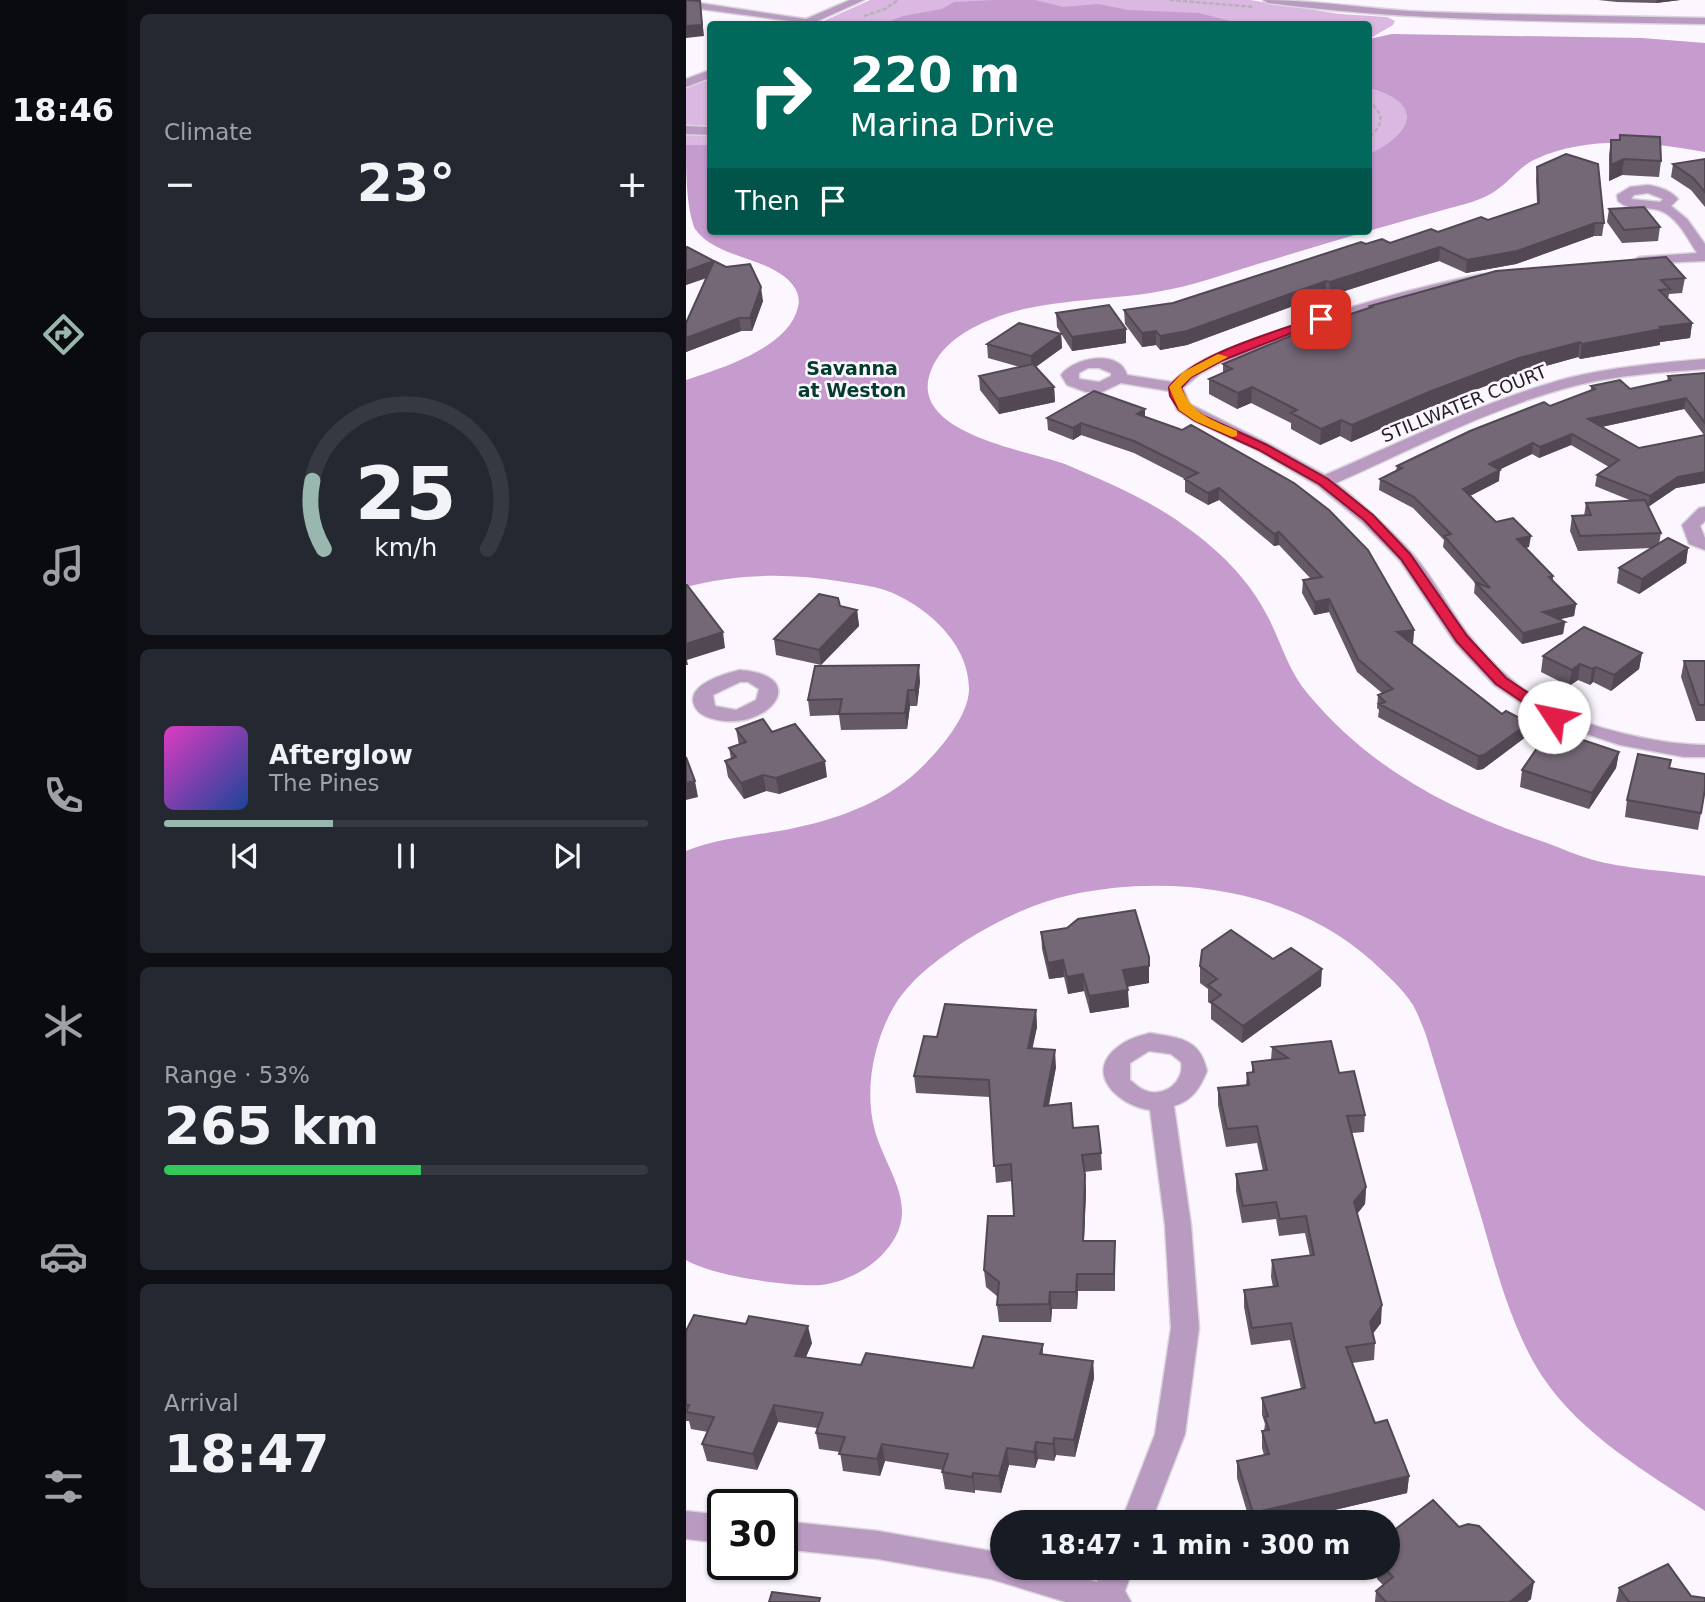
<!DOCTYPE html>
<html lang="en">
<head>
<meta charset="utf-8">
<style>
	body { margin:0; font-family:"DejaVu Sans",sans-serif; background:#242831; color:#f1f3f6; height:100vh; display:flex; flex-direction:column; font-size:26px; white-space:nowrap }
	* { box-sizing:border-box; margin:0 }
	p { font-size:23px; color:#9ea1a6 }
	.icon { flex:none; width:38px; height:38px; fill:none; stroke:currentColor; stroke-width:2; stroke-linecap:round; stroke-linejoin:round }
	.map { position:relative; flex:1; overflow:hidden }
	.panel { display:flex; flex-direction:column; gap:14px; padding:14px; background:#0d0f14; width:560px }
	.panel>* { flex:none }
	.banner { position:absolute; left:21px; top:21px; width:665px; height:214px; border-radius:7px; box-shadow:0 2px 5px #0004; background:#00695c; color:#fff; overflow:hidden }
	.speed { position:absolute; left:21px; top:1489px; display:flex; gap:14px; font-size:35px; font-weight:700; text-align:center }
	.speed>* { display:grid; place-content:center; width:91px; height:91px; border-radius:50%; background:#171b24; box-shadow:0 2px 5px #0004; line-height:1 }
	.speed .limit { border:4px solid #111; border-radius:10px; background:#fff; color:#111 }
	.pin { position:absolute; display:grid; place-items:center; width:60px; height:60px; color:#fff; margin:-30px; border-radius:14px; box-shadow:0 4px 10px #0006 }
	.me { position:absolute; width:77px; margin:-38px; rotate:304deg; stroke-linejoin:round; filter:drop-shadow(0 0 5px #0008) }
	.turn { display:flex; align-items:center; gap:24px; height:147px; padding:0 28px; font-size:32px }
	.turn .icon { width:91px; height:91px; stroke-width:2.5 }
	.turn b { display:block; font-size:49px; line-height:60px }
	.then { display:flex; align-items:center; height:66px; padding:0 28px; background:#0003; gap:14px; font-size:26px }
	.big { font-size:52px; font-weight:700; line-height:1.1 }
	.panel .tile { flex:1; display:flex; flex-direction:column; justify-content:center; gap:10px; min-width:0; padding:0 24px; border-radius:10px; background:#242831 }
	.panel .dial { align-items:center; gap:0 }
	.dial svg { height:182px; overflow:visible; fill:none; stroke:#363941; stroke-width:7; stroke-linecap:round; text-anchor:middle }
	.dial text { fill:#f1f3f6; stroke:none }
	.song { display:flex; align-items:center; gap:21px }
	.cover { width:84px; height:84px; border-radius:10px; background:linear-gradient(135deg,hsl(310 70% 55%),hsl(220 70% 35%)) }
	.played { height:7px; border-radius:4px; background:linear-gradient(90deg,#99b7af 35%,#363941 35%) }
	.keys { display:flex; justify-content:space-around; direction:ltr }
	.heat { display:flex; justify-content:space-between; align-items:center; font-size:38px; direction:ltr }
	.charge { height:10px; border-radius:5px; background:linear-gradient(90deg,#34c759 53%,#363941 0) }
	.trip { position:absolute; left:304px; top:1510px; width:410px; height:70px; border-radius:35px; background:#171b24; box-shadow:0 2px 5px #0004; font-weight:700; line-height:70px; text-align:center }
	main { display:flex; flex:1; min-height:0 }
	.dock { display:flex; flex-direction:column; width:126px; justify-content:space-around; align-items:center; background:#090b0e; color:#9ea1a6 }
	.dock .icon { width:49px; height:49px }
	.dock .selected { color:#99b7af }
	.dock b { font-size:32px; color:#f1f3f6 }
	.map>svg:first-child { display:block }
	.green { fill:#dab8e1 }
	.water { fill:#c69ccf }
	.lines { fill:none; stroke-linecap:round; stroke-linejoin:round }
	.minor-casing { stroke:#d9d4db; stroke-width:3 }
	.path { stroke:#b6b1b8; stroke-width:2.5; stroke-dasharray:4.5 2; stroke-linecap:butt }
	.minor { fill:#b99ac0; fill-rule:evenodd }
	.wall { fill:#645965; fill-rule:evenodd }
	.shaded-wall { fill:#514853 }
	.building { fill:#746776; stroke:#514853; stroke-width:2 }
	.route { fill:#e11d48; stroke:#92132f; stroke-width:2 }
	.slow { fill:#f59e0b }
	.labels { text-anchor:middle; stroke-width:5; stroke-linejoin:round; paint-order:stroke }
	.far-street-label { font-size:18px; fill:#241f25; stroke:#fcf7fe }
	.far-neighbourhood-label { font-size:19px; font-weight:bold; fill:#033b2d; stroke:#fcf7fe }
</style>
</head>
<body>
<main>
<nav class="dock">
<b>18:46</b>
<svg class="icon selected" aria-label="directions" viewBox="0 0 24 24"><path d="M12 3l9 9-9 9-9-9zM9 14v-3h6M13 9l2 2-2 2"/></svg>
<svg class="icon" aria-label="music" viewBox="0 0 24 24"><path d="M9 18V5l10-2v13"/><circle cx="6" cy="18" r="3"/><circle cx="16" cy="16" r="3"/></svg>
<svg class="icon" aria-label="phone" viewBox="0 0 24 24"><path d="M5 4h4l2 5-3 2q2 4 5 5l2-3 5 2v4C11 20 4 13 5 4z"/></svg>
<svg class="icon" aria-label="climate" viewBox="0 0 24 24"><path d="M12 3v18M4 7l16 10M4 17L20 7"/></svg>
<svg class="icon" aria-label="car" viewBox="0 0 24 24"><path d="M5 17H2v-5l4-1 3-4h7l3 4 3 1v5h-3M9 17h6M6 11h13"/><circle cx="7" cy="17" r="2"/><circle cx="17" cy="17" r="2"/></svg>
<svg class="icon" aria-label="filters" viewBox="0 0 24 24"><path d="M4 7h16M4 17h16"/><circle cx="9" cy="7" r="2"/><circle cx="15" cy="17" r="2"/></svg>
</nav>
<section class="panel">
<div class="tile"><p>Climate</p>
<div class="heat"><a>−</a><b class="big">23°</b><a>+</a></div>
</div>
<div class="tile dial"><svg viewBox="0 0 100 80">
<path d="M14 69A42 42 0 1 1 86 69"/>
<path d="M14 69A42 42 0 0 1 9 39" stroke="#99b7af"/>
<text x="50" y="56" font-size="32" font-weight="700">25</text>
<text x="50" y="72" font-size="11">km/h</text>
</svg></div>
<div class="tile">
<div class="song"><i class="cover"></i><div><b>Afterglow</b><p>The Pines</p></div></div>
<div class="played"></div>
<div class="keys"><svg class="icon" aria-label="previous" viewBox="0 0 24 24"><path d="M18 5L8 12l10 7zM5 5v14"/></svg><svg class="icon" aria-label="pause" viewBox="0 0 24 24"><path d="M8 5v14M16 5v14"/></svg><svg class="icon" aria-label="next" viewBox="0 0 24 24"><path d="M6 5l10 7-10 7zM19 5v14"/></svg></div>
</div>
<div class="tile"><p>Range · 53%</p><b class="big">265 km</b><div class="charge"></div></div>
<div class="tile"><p>Arrival</p><b class="big">18:47</b></div>
</section>
<div class="map">
<svg width="1019" height="1602" viewBox="0 0 1019 1602">
	<rect width="100%" height="100%" fill="#fcf7fe"/>
	<path class="green" d="M184 0H564L654 14 701 17 709 21 707 25 683 39 682 24H131Z
		M24 76V145H0V86Z
		M683 88C740 104 726 133 683 154Z"/>
	<path class="water" d="M308 0H349L377 7 412 4 442 10 513 13 544 21 593 24H197L217 16 256 9 268 2Z
		M706 34 956 38 1019 43V152C965 142 901 135 850 159 834 166 826 179 812 189 799 199 783 203 768 207 706 224 644 242 582 261 550 270 519 282 486 289 431 301 362 298 311 317 285 327 258 341 246 368 217 433 341 450 379 464 414 479 450 494 483 515 524 542 561 574 583 619 596 645 603 672 622 694 686 771 768 812 861 843 875 848 890 855 904 859 937 869 985 871 1019 876V1511C962 1473 895 1435 856 1376 825 1328 810 1268 794 1213 776 1154 758 1095 740 1035 736 1025 732 1014 727 1005 716 988 700 974 686 961 606 889 487 873 384 895 347 903 311 921 279 941 251 960 224 979 207 1008 187 1044 178 1091 189 1131 200 1170 233 1205 205 1244 190 1266 161 1282 135 1285 104 1287 26 1276 0 1260V851C29 839 63 836 93 831 139 823 189 807 225 777 246 759 282 720 283 690 284 644 240 605 199 590 186 586 171 584 158 582 103 573 53 573 0 587V380C35 368 103 348 112 307 116 293 105 280 93 273 67 256 28 255 9 229 0 207 0 170 0 145H24V231H682L683 154C726 133 740 104 683 88V39Z"/>
	<g class="lines">
		<defs>
			<path id="minor" d="M164 0H178L125 24 0 7V1L120 19Z
				M577 0C632 0 686 10 742 12 834 15 927 16 1019 18V24C873 21 727 22 582 3Z
				M24 70V78L0 87V79Z
				M0 126 24 127V135L0 134Z
				M962 185C974 187 984 190 992 199L985 206 1001 219 1019 244V261L948 264 946 261 953 257 1011 253C1002 239 991 217 975 211 960 205 945 213 932 201L931 195 944 187ZM962 193 977 199 974 202 945 199 948 195Z
				M796 274 801 275V281L691 307 536 362 514 374 497 388 504 404 583 444 639 475C718 441 797 401 882 378 926 367 973 363 1019 359V369C977 372 933 375 892 385 808 406 729 448 650 483 676 504 701 526 724 551 747 576 762 608 782 634 806 665 839 695 875 712 910 730 979 745 1019 745V757H998L934 745 861 721 808 685 769 643 714 561 676 522 632 486 571 450 508 421 491 410 483 391 435 383 416 392H400L381 385 375 375C388 357 434 349 441 375L486 382C511 358 543 349 576 337 648 311 720 289 796 274ZM402 368H413L425 373V376L413 382 393 379V373Z
				M1019 507V521L1014 526 1019 538V550L1003 544 996 525 1013 508Z
				M54 670C130 676 78 736 24 718 17 716 11 712 8 705 0 684 41 673 54 670ZM54 682H62L73 689 70 700 50 710 29 706 27 695Z
				M464 1033C493 1038 514 1038 521 1071 514 1088 507 1100 488 1106L505 1225 513 1328 499 1434 465 1522H435L469 1434 485 1328 479 1225 464 1110C433 1106 396 1073 433 1046 442 1039 453 1036 464 1033ZM463 1051 485 1054 495 1062C499 1081 478 1099 458 1090 453 1088 448 1083 444 1080V1063Z
				M0 1511 37 1515V1543L0 1539Z
				M96 1521 192 1531 305 1551 317 1554V1568H363L411 1582 417 1568H447L439 1591 445 1602H380L305 1579 192 1559 96 1549Z"/>
		</defs>
		<use href="#minor" class="minor-casing"/>
		<path class="path" d="M484 0 568 7
			M178 16 199 9 212 0
			M682 101C699 113 698 125 682 138"/>
		<use href="#minor" class="minor"/>
	</g>
	<path class="wall" d="M912 0H994L970 3 931 2Z
		M934 135 975 161 973 177 936 175 923 181V155L925 140H933Z
		M1019 159V207L1005 190 985 177 987 164Z
		M851 167 918 223 916 236H908L830 264 780 273 753 261 643 296 640 294 501 345 474 350 470 345 456 347 439 324 438 310 487 303 680 244 704 243 802 220 851 203 850 180Z
		M923 209 974 227 972 241 936 243 921 222Z
		M0 248 77 301 66 331H55L0 352V323L21 278 0 285Z
		M999 278 996 293 983 294 982 299 1006 323 1004 338 974 342V345L894 359 892 357 831 374 742 408 665 442 654 436 634 445 605 429V423L565 403 551 409 523 394V379L537 373V364L684 308V306Z
		M370 313 440 329V343L386 351 371 327Z
		M375 334 376 348 350 367 368 387 369 402 313 414 294 390 293 376 334 367 302 358 301 344Z
		M1019 373V483L990 488 962 507 975 533 973 544 1002 548 1000 563 953 594 931 583 933 568 966 548 892 551 884 531 886 516H898L900 503 946 501 909 486 911 475 923 467 885 445 853 458 846 454 813 470V481L784 496 810 522 843 547 839 548 867 576V581L890 604 888 616 873 619 879 622 877 634 836 644 788 593 789 583 757 547 758 540 727 508 693 490 694 479 710 471 711 466 905 390V386L944 389 981 381 982 376ZM998 409 1018 435 953 448 916 427Z
		M459 409V417L728 630 727 643H726L816 714 843 723 841 736 797 769 791 770 692 717 693 710 691 708 692 695 696 693 671 672 643 612 628 615 616 593 617 580 625 579 593 545 588 546 533 500 522 505 499 492V479L448 453 395 435 387 440 362 430 361 418Z
		M154 606 171 610 173 626 135 665 90 655 88 639Z
		M956 653 953 669 925 691 907 682 904 685 892 680 883 686 855 672 857 656Z
		M998 661H1019V721H1010L995 677Z
		M234 681 231 706H224L221 729 155 730 153 715 124 716 122 700Z
		M50 729 86 732 141 777 93 794 80 791 58 799 42 777 39 761 45 759 43 748 53 745Z
		M933 752 930 768 903 809 834 787 836 770Z
		M984 768 1015 813 1012 830 939 817 941 800Z
		M355 932 463 983 441 987 443 1007 404 1013 398 991 382 994 378 977 363 979 356 949Z
		M587 959 635 986 556 1043 525 1019V1004L522 1002V989L514 983V966Z
		M350 1010 351 1027 346 1048 370 1067 363 1105 415 1153 416 1170 398 1172 400 1192 398 1241 429 1258V1291H392L391 1309H366L365 1322H313L311 1305 312 1297 300 1287 298 1270 328 1216 326 1181 310 1183 304 1097 230 1093 228 1076 251 1037Z
		M586 1047 653 1073 679 1115 678 1132 666 1133 680 1187 679 1204 671 1214 695 1323 687 1333 689 1343 688 1360 666 1363 689 1423 723 1476 721 1493 597 1522H564L551 1478V1461L578 1455 576 1448V1431H578L579 1424 576 1415V1398L615 1389 604 1340 565 1345 558 1307V1290L587 1287 585 1277 586 1260 624 1256 619 1233 593 1236 590 1219 556 1223 550 1191V1174L577 1171 571 1143 540 1147 532 1105V1088L560 1085 561 1073 566 1072V1062L585 1060Z
		M60 1324 126 1343 120 1357 175 1365 287 1368 357 1344V1354L407 1361 408 1378 389 1457 370 1455 368 1461 352 1459 349 1468 323 1465 315 1493 289 1490V1493L259 1489 256 1472 257 1470 199 1461 194 1476 157 1471 154 1452 133 1449 130 1433 131 1428 92 1422 71 1470 21 1461 16 1444 22 1432 5 1429 3 1421H0V1331Z
		M692 1568H702L845 1599 841 1602H689L690 1591 697 1585 691 1579Z
		M933 1588 1005 1596 1019 1602H930Z"/>
	<path class="shaded-wall" d="M971 0H994L970 3Z
		M14 1 18 36 0 38V26Z
		M938 159 936 175 923 181 925 165Z
		M909 223 908 236 830 264 780 273 781 260Z
		M754 247 753 261 643 296 644 282Z
		M28 261 30 274 0 285V271Z
		M640 281V294L501 345 474 350V336Z
		M75 287 77 301 66 331 64 318Z
		M53 318 55 331 0 352V338Z
		M1006 323 1004 338 974 342V345L894 359 896 344 974 327Z
		M440 329V343L386 351V337Z
		M470 331V345L456 347V333Z
		M375 334 376 348 345 370V356Z
		M894 342 892 357 831 374 742 408 665 442 666 425 743 392 833 358Z
		M368 387 369 402 313 414 312 399Z
		M566 387 565 403 551 409 552 393Z
		M1000 398 998 409 901 430 902 419Z
		M459 409V421L451 414Z
		M655 420 654 436 634 445 635 429Z
		M395 423V435L387 440V428Z
		M886 434 885 445 853 458 854 447Z
		M847 443 846 454 802 475 803 464Z
		M814 470 813 481 776 500 777 489Z
		M1019 472V483L990 488 962 507 964 496 992 477Z
		M533 488V500L522 505V493Z
		M593 532V545L588 546V534Z
		M845 536 843 547 829 550 831 539Z
		M1002 548 1000 563 953 594 956 579Z
		M643 599V612L628 615 629 602Z
		M890 604 888 616 855 624 857 612Z
		M171 610 173 626 135 665 133 650Z
		M879 622 877 634 836 644 837 633Z
		M728 630 727 643 710 645 711 632Z
		M37 632 39 648 1 660 2 665H0V644Z
		M956 653 953 669 925 691 928 675Z
		M894 664 892 680 883 686 886 670Z
		M233 665 234 681 231 706 229 690Z
		M910 667 907 682 904 685 906 669Z
		M222 690 224 706 221 729 219 713Z
		M843 723 841 736 797 769 791 770 792 756Z
		M933 752 930 768 903 809 906 793Z
		M139 761 141 777 93 794 90 778Z
		M77 775 80 791 58 799 55 783Z
		M9 781 12 797 0 800V783Z
		M463 957V983L437 987V970Z
		M377 960 378 977 363 979 362 963Z
		M636 969 635 986 556 1043 557 1026Z
		M397 974 398 991 382 994 381 977Z
		M442 990 443 1007 404 1013 403 996Z
		M350 1010 351 1027 343 1065 342 1048Z
		M369 1050 370 1067 359 1123 358 1106Z
		M399 1175 400 1192 397 1259V1241Z
		M680 1187 679 1204 667 1219 668 1202Z
		M429 1241V1291L428 1274Z
		M391 1274 392 1291 391 1309 390 1292Z
		M364 1292 366 1309 365 1322 363 1304Z
		M696 1305 695 1323 683 1339 684 1322Z
		M122 1326 126 1343 113 1373 109 1356Z
		M407 1361 408 1378 389 1457 388 1440Z
		M88 1405 92 1422 71 1470 67 1454Z
		M368 1438 370 1455 368 1461 367 1444Z
		M350 1442 352 1459 349 1468 348 1452Z
		M196 1444 199 1461 194 1476 191 1459Z
		M321 1448 323 1465 315 1493 313 1476Z
		M287 1473 289 1490V1493L286 1477Z
		M723 1476 721 1493 597 1522H567V1513Z
		M848 1582 845 1599 841 1602H824Z"/>
	<path class="building" d="M0 0 14 1 16 25 0 26Z
		M934 135 974 137 975 161 938 159 925 165V140H934Z
		M880 154 912 164 918 223H909L831 251 781 260 754 247 644 282 640 281 501 331 474 336 470 331 456 333 438 310 487 303 675 242 680 244 696 239 704 243 745 229 752 232 795 217 802 220 853 203 851 167Z
		M1019 159V192L1007 178 987 164Z
		M958 207 974 227 938 230 923 209Z
		M1 247 28 261 0 271V248Z
		M980 257 999 278 975 280 984 289 973 290 1006 323 974 327 976 329 896 344 894 342 833 358 743 392 666 425 655 420 635 429 605 413 611 410 566 387 552 393 523 379 546 369 537 364 626 327 686 307 684 306 810 271Z
		M28 261 40 267 64 264 75 287 64 318H53L0 338V323Z
		M423 305 440 329 386 337 370 313Z
		M333 323 375 334 345 356 301 344Z
		M347 364 368 387 312 399 293 376Z
		M1019 373V423L1000 398 902 419 953 448 1019 435V472L992 477 964 496 911 475 933 460 886 434 854 447 847 443 803 464 814 470 777 489 810 522 827 518 845 536 831 539 867 576 863 577 890 604 857 612 879 622 837 633 789 582 804 588 758 536 765 534 728 497 694 479 716 468 711 466 784 431 858 402 864 406 909 389 905 386 934 380 944 389 985 380 982 376Z
		M408 391 459 409 451 414 496 430 505 425 608 483 643 510 682 550 728 630 711 632 816 714 820 711 843 723 798 755 792 756 693 704 699 702 692 695 707 689 672 659 643 599 629 602 617 580 636 577 593 532 588 534 533 488 522 493 499 479 512 473 448 441 395 423 387 428 361 418Z
		M959 500 975 533 894 536 886 516 905 515 900 503Z
		M982 538 1002 548 956 579 933 568Z
		M0 585H1L37 632 0 644Z
		M133 594 152 598 154 606 171 610 133 650 88 639Z
		M898 627 956 653 928 675 910 667 906 669 894 664 886 670 857 656Z
		M998 661H1019V705H1013Z
		M233 665 229 690H222L219 713 153 714 156 699 122 700 129 666Z
		M77 719 86 732 109 724 139 761 90 778 77 775 55 783 39 761 50 757 43 748 60 742 50 729Z
		M864 729 933 752 906 793 836 770Z
		M952 754 985 760 983 768 1019 774V789L1015 813 941 800Z
		M0 757 9 781 0 783Z
		M449 910 463 957V966L437 970 442 990 403 996 397 974 381 977 377 960 362 963 355 932 381 928 392 919Z
		M545 930 587 959 605 948 636 969 557 1026 525 1002 535 995 522 985 531 979 514 966 516 950Z
		M259 1004 350 1010 342 1048 369 1050 358 1106 385 1103 387 1128 412 1126 415 1153 396 1155 399 1175 397 1241H429L428 1274H391L390 1292H364L363 1304 311 1305 313 1282 298 1270 302 1216H328L325 1164 308 1166 303 1080 228 1076 238 1036 251 1037Z
		M645 1041 653 1073 668 1071 679 1115 661 1116 680 1187 668 1202 696 1305 684 1322 689 1343 660 1347 689 1423 701 1420 723 1476 567 1513 551 1461 583 1454 576 1431 583 1430 579 1417 582 1416 576 1398 619 1388 605 1323 566 1328 558 1290 592 1286 586 1260 628 1255 620 1216 594 1219 590 1202 557 1206 550 1174 581 1170 571 1126 541 1129 532 1088 563 1085 561 1073 568 1072 566 1062 602 1058 586 1047Z
		M8 1315 60 1324 63 1316 122 1326 109 1356 175 1365 180 1353 287 1368 297 1336 357 1344 354 1354 407 1361 388 1440 368 1438 367 1444 350 1442 348 1452 321 1448 313 1476 287 1473 286 1477 256 1472 262 1454 196 1444 191 1459 153 1454 159 1437 130 1433 137 1413 88 1405 67 1454 16 1444 28 1417 0 1412 3 1405H0V1331Z
		M747 1500 773 1527 782 1524 793 1526 848 1582 824 1602H700L690 1591 707 1577 698 1568H702V1535Z
		M982 1564 1005 1596 1019 1598V1602H943L933 1588Z
		M86 1592 134 1598 133 1602H83Z"/>
	<path class="route" d="M631 317 641 319 535 361 505 377 495 388 502 405 518 416 581 445 642 479 687 515 724 554 781 636 820 678 874 714 876 717 874 720H863L810 684 771 642 715 559 678 520 633 484 573 450 509 421 493 410 484 396 483 387C510 353 590 332 631 317Z"/>
	<path class="slow" d="M532 354 542 357 505 377 495 387C507 415 525 419 551 431V436L546 437 509 421 493 410 483 387 497 372Z"/>
	<g class="labels">
		<g class="far-street-label">
			<text transform="translate(778 404) rotate(-22)" y="6">STILLWATER COURT</text>
		</g>
		<g class="far-neighbourhood-label">
			<text x="166" y="375">Savanna<tspan x="166" dy="22">at Weston</tspan></text>
		</g>
	</g>
</svg>
<div class="speed"><div class="limit">30</div></div>
<div class="pin" style="left:635px;top:319px;background:#d93025"><svg class="icon" aria-label="arrive" viewBox="0 0 24 24"><path d="M6 21V4h12l-3 4 3 4H6"/></svg></div>
<svg class="me" style="left:868px;top:717px" viewBox="-20 -20 40 40"><circle r="19" fill="#fff"/><path d="M0-13L10 11 0 6-10 11z" fill="#e11d48"/></svg>
<div class="trip">18:47 · 1 min · 300 m</div>
<div class="banner">
<div class="turn"><svg class="icon" aria-label="right" viewBox="0 0 24 24"><path d="M7 20v-9h11M14 6l5 5-5 5"/></svg><div><b>220 m</b>Marina Drive</div></div>
<div class="then">Then<svg class="icon" aria-label="arrive" viewBox="0 0 24 24"><path d="M6 21V4h12l-3 4 3 4H6"/></svg></div>
</div>
</div>
</main>
</body>
</html>
